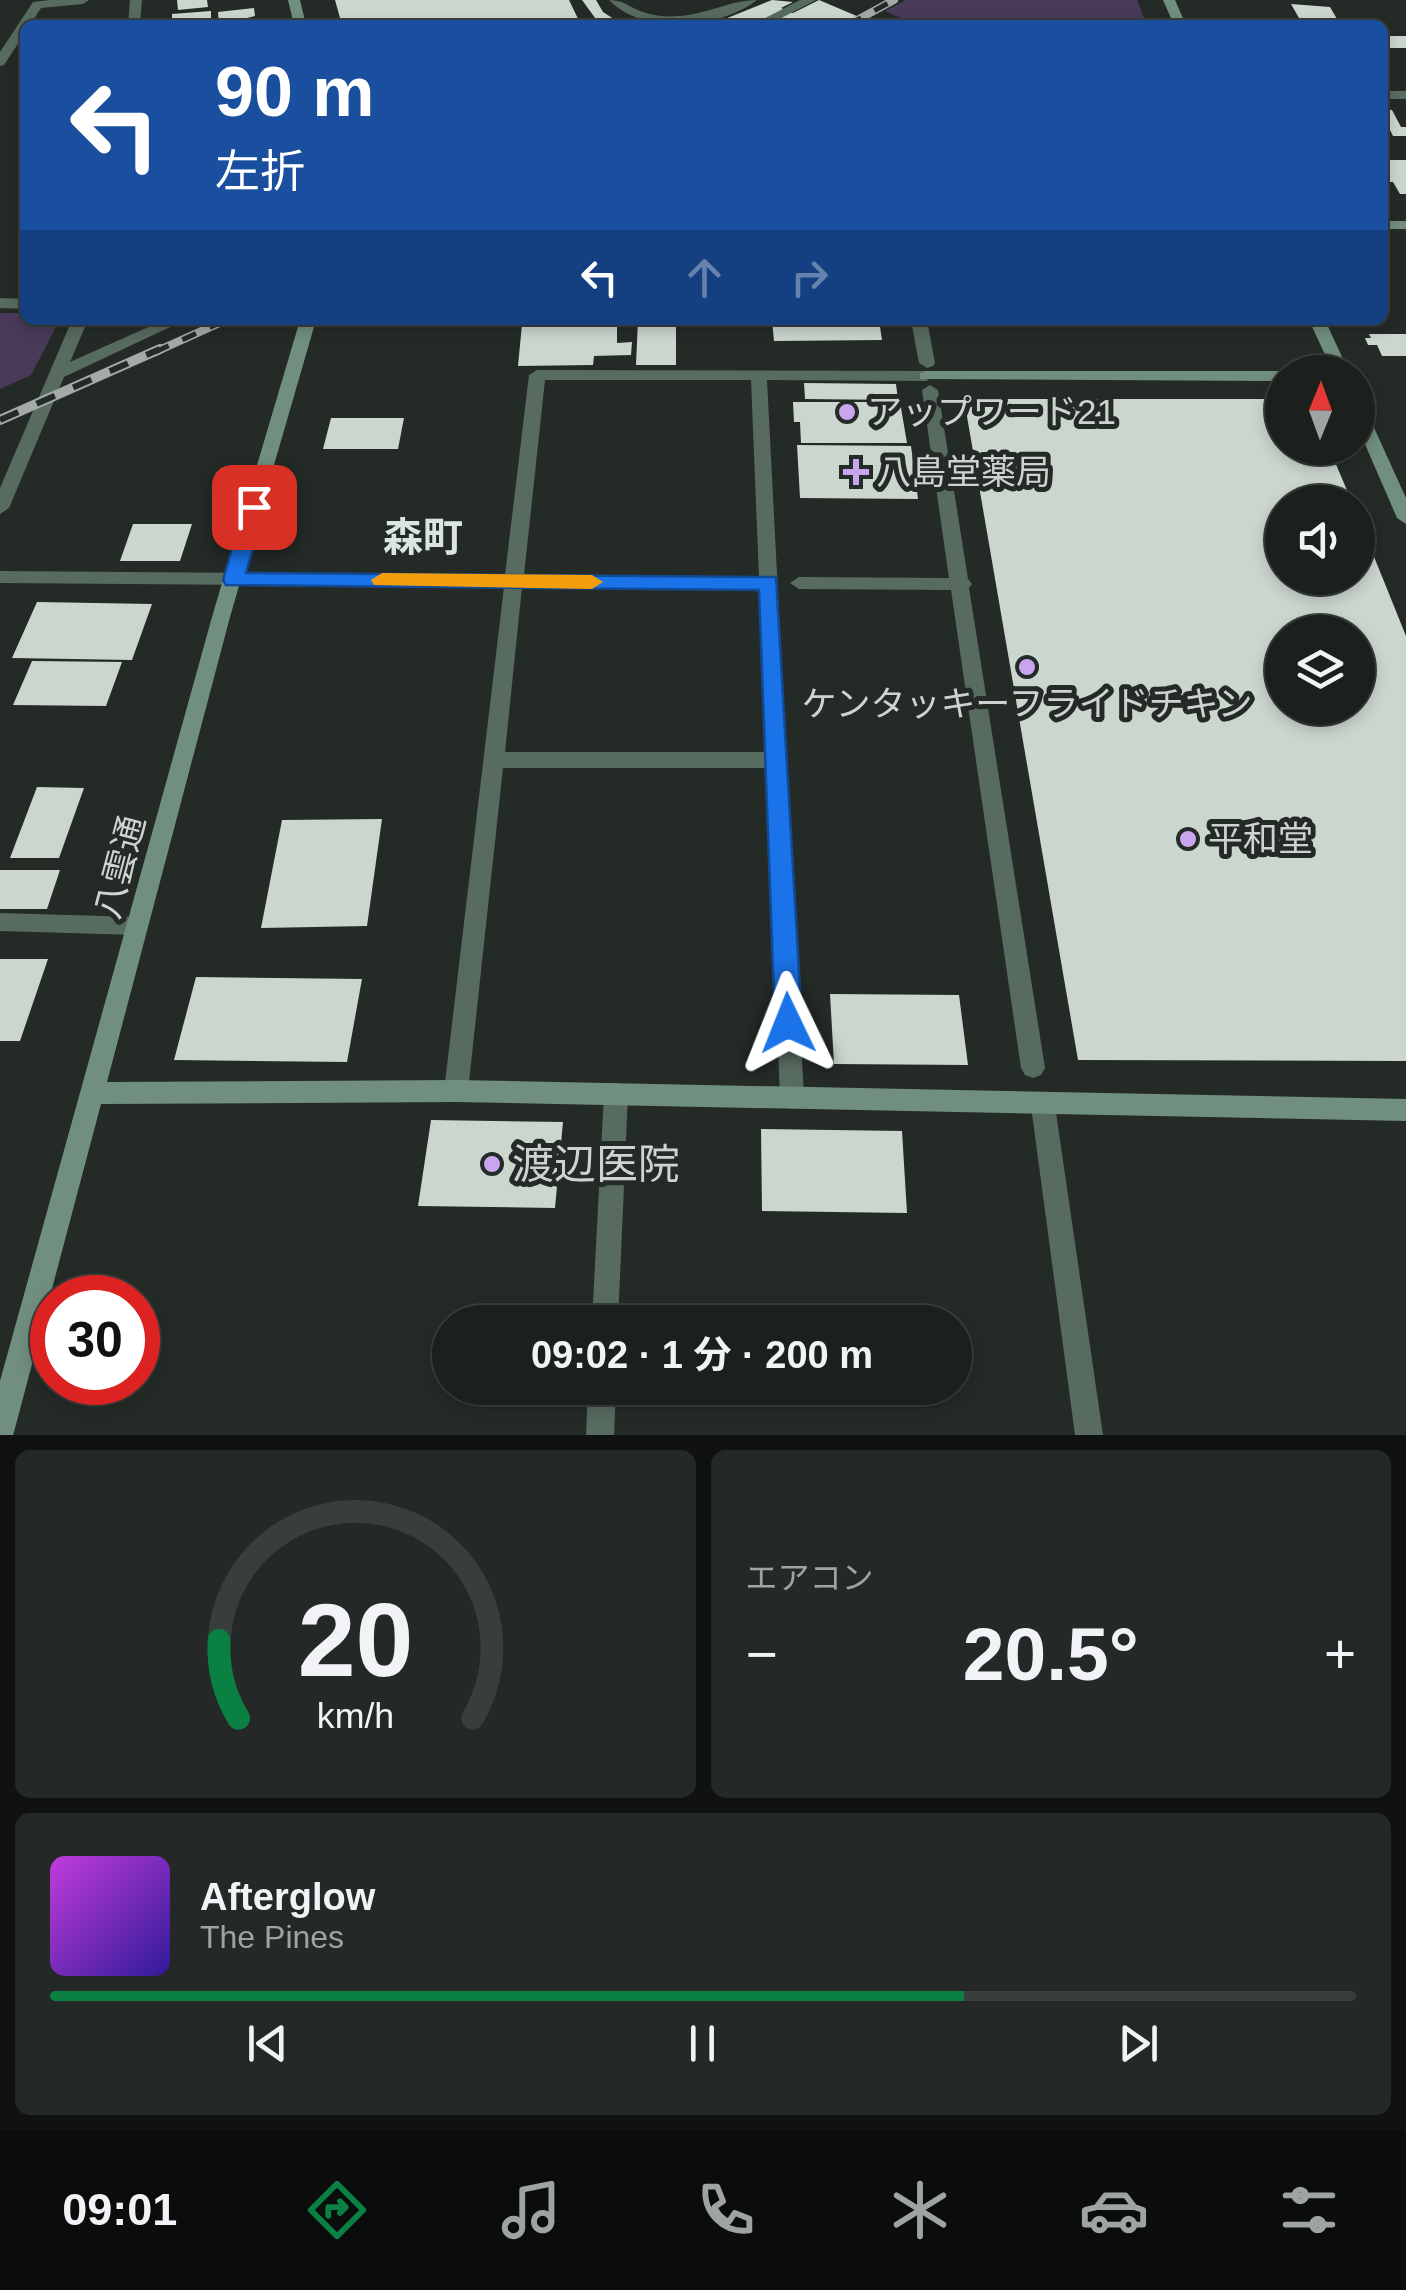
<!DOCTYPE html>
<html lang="ja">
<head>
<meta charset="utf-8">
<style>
	body { margin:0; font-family:Arial,"Noto Sans JP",sans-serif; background:#242826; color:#f1f3f6; height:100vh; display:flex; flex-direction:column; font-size:38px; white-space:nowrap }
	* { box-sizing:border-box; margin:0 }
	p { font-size:32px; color:#a0a3a4 }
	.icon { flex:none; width:55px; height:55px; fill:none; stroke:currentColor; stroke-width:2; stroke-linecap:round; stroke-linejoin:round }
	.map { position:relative; height:1435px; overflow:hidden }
	.drawer { display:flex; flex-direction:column; gap:15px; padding:15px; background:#0f1210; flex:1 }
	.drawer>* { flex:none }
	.top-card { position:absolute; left:20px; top:20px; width:1368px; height:305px; border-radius:15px; box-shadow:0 5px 15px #0003,0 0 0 2px #393e3b; background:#1a4fa0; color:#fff; overflow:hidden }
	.needle { width:65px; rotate:1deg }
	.buttons { position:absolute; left:1265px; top:355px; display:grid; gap:20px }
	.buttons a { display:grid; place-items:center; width:110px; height:110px; border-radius:50%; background:#1b201d; box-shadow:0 5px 15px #0003,0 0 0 2px #393e3b; font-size:50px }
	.speed { position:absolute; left:30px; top:1275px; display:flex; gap:20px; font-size:50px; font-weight:700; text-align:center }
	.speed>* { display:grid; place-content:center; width:130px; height:130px; border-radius:50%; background:#1b201d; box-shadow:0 5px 15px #0003,0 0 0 2px #393e3b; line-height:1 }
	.speed .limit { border:15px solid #d22; background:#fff; color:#111 }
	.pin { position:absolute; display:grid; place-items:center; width:85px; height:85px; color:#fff; margin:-42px; border-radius:20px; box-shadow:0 5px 15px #0006 }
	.me { position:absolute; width:110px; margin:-55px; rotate:358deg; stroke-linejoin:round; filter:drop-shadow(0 0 8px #0008) }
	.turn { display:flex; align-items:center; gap:35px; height:210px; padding:0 30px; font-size:45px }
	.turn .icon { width:130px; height:130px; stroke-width:2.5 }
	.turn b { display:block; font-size:70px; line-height:85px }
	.lanes { display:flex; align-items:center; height:95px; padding:0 30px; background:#0003; justify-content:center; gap:50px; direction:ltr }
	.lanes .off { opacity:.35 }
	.big { font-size:75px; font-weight:700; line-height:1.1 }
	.drawer .tile { flex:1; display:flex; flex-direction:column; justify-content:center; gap:15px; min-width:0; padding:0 35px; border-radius:15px; background:#242826 }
	.drawer .dial { align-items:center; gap:0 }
	.dial svg { height:260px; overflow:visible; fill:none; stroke:#393e3b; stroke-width:7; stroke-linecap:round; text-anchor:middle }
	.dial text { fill:#f1f3f6; stroke:none }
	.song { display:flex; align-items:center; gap:30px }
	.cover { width:120px; height:120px; border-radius:15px; background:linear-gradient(135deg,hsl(290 70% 55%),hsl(250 70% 35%)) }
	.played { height:10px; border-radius:5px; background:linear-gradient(90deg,#0b8043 70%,#393e3b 70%) }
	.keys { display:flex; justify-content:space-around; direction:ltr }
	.heat { display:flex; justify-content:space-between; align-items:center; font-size:55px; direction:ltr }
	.drawer .tiles { flex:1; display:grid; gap:15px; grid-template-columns:1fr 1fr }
	.tile:last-child { grid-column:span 2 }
	.trip { position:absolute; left:432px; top:1305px; width:540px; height:100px; border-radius:50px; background:#1b201d; box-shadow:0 5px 15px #0003,0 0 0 2px #393e3b; font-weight:700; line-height:100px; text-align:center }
	.tab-bar { display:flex; height:160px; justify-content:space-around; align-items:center; background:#0b0d0c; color:#a0a3a4 }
	.tab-bar .icon { width:70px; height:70px }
	.tab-bar .selected { color:#0b8043 }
	.tab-bar b { font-size:45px; color:#f1f3f6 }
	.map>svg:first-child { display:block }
	.green { fill:#4a3a5a }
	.building { fill:#cbd6cf; fill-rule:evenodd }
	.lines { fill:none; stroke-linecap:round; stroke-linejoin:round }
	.lane { fill:#586b60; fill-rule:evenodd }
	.street { fill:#586b60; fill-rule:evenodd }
	.secondary { fill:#718f7e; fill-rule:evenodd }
	.rail-far1-casing { stroke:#a4aaa6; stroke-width:8 }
	.rail-casing { stroke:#a4aaa6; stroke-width:10 }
	.rail-far1 { stroke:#242b27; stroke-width:5; stroke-dasharray:15; stroke-linecap:butt }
	.rail { stroke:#242b27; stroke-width:6; stroke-dasharray:20; stroke-linecap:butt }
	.route { fill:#1a73e8; stroke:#114b97; stroke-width:2.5 }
	.slow { fill:#f59e0b }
	.poi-dot { fill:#c8a5ee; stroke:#242b27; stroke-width:4 }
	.labels { text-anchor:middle; stroke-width:10; stroke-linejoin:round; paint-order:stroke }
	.poi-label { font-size:35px; fill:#ced3cf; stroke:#242b27; text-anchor:start }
	.street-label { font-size:35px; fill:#ced3cf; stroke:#242b27 }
	.quarter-label { font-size:40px; font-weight:bold; fill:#dbe5df; stroke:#242b27 }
	.near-poi-label { font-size:42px; fill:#ced3cf; stroke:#242b27; text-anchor:start }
</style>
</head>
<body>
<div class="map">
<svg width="1406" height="1435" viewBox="0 0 1406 1435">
	<rect width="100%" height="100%" fill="#242b27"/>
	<path class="green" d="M906 0H1137L1147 25H917L885 11Z
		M0 313H25V320L59 321 31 375 0 389Z"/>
	<path class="building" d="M177 0H207L208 7 178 10Z
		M335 0H569L581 25H342Z
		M582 0H596L603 12 623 25 598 22Z
		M772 0 793 2 781 8 793 13 819 0 878 25H710Z
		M1291 4 1330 7 1337 19H1343L1346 25H1303Z
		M254 8 255 16 219 25 218 12Z
		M211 11V25H172V14Z
		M1382 36H1406V48H1386Z
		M1382 109 1392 110 1401 127H1406V136H1393L1389 128 1382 127Z
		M1382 160H1406V194H1400L1393 182H1382Z
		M638 320H676V365H636Z
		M772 320H879L882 340 774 341Z
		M617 322V343L632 342 631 355 594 356 593 365 518 366 522 324Z
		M1369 334H1406V356H1382L1377 345H1368L1365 338H1371Z
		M804 383 896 384 898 400 805 399Z
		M964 399H1282V448H1329L1352 502H1282V578H1358V517L1406 636V1061L1078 1060ZM1282 632H1358V708H1282Z
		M793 402H900L907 443H801L800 422H794Z
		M331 418H404L398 449H323Z
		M797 445 911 446 918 499 800 498Z
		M133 524H192L180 561H120Z
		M37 602 152 604 132 660 12 658Z
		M32 661 122 662 106 706 13 705Z
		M37 787 84 788 59 858H10Z
		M382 819 367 926 261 928 282 820Z
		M0 870H60L47 909H0Z
		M0 959H48L20 1041H0Z
		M196 977 362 979 347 1062 174 1060Z
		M830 994 959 995 968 1065 834 1064Z
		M431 1120 563 1122 555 1208 418 1206Z
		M761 1129 902 1131 907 1213 762 1211Z"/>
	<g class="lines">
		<path class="lane" d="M609 0C625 0 631 9 646 13 656 16 668 17 678 16 706 15 730 0 757 0 719 29 644 36 609 0Z"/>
		<path class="street" d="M50 0H89L83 4 41 8 30 25H25V33L4 65 0 66V52L33 2Z
			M130 0H142L140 25H128Z
			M800 0H816L768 25H752Z
			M1382 91H1406V99H1382Z
			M0 298 25 299V309L0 308Z
			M72 320H88L70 362 164 320H185L64 377 9 508 0 514V488Z
			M911 320H927L935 363 933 366 927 368 919 363Z
			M537 370 926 371 934 376 926 381 767 380 804 1098 801 1106 792 1109 783 1106 780 1098 767 768H503L468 1091 465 1099 456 1102 447 1099 444 1091 504 587 0 583V571L505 575 529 375ZM545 380H751L759 577 524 575ZM522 587 759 589 766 752H505Z
			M930 385 938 390 968 579 972 584 969 588 1045 1068 1041 1075 1033 1078 1025 1075 1021 1068 951 590 799 589 790 583 799 577 949 578 922 390Z
			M0 913 137 917 145 920 148 926 145 932 137 935 0 931Z
			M616 1083 625 1086 628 1094 618 1322H592L604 1094 607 1086Z
			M1043 1095 1052 1098 1055 1106 1103 1435H1075L1031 1106 1034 1098Z
			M588 1388H616L614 1435H586Z"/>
		<path class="secondary" d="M288 0H300L306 25H294Z
			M1163 0H1175L1186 25H1174Z
			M1382 221H1406V229H1382Z
			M300 320H316L230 617 107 1082 456 1080 1406 1099V1121L456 1102 101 1104 14 1432 13 1435H0V1381L212 617Z
			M1309 320H1325L1349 372H1333Z
			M926 371H1282L1287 372H1282V381L920 379V373Z
			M1358 405 1366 410 1406 498V524L1397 518 1358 428Z"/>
		<defs>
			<path id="rail-far1" d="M848 25 894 0
				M155 352 226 320"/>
			<path id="rail" d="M0 420 160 349"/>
		</defs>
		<use href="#rail-far1" class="rail-far1-casing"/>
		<use href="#rail" class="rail-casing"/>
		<use href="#rail-far1" class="rail-far1"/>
		<use href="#rail" class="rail"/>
	</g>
	<path class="route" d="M254 500 265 507 246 573 776 577 802 1023 798 1031 788 1034 779 1031 775 1023 759 590 226 585 223 580 244 507Z"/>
	<path class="slow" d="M382 573 592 575 603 582 592 589 374 585 371 580Z"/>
	<g class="poi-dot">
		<circle cx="847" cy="412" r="10"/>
		<path d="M851 457h10v10h10v10h-10v10h-10v-10h-10v-10h10z"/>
		<circle cx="1027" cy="667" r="10"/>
		<circle cx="1188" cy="839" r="10"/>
		<circle cx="492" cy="1164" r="10"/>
	</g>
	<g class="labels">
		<g class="poi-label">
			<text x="867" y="424">アップワード21</text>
			<text x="876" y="484">八島堂薬局</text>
			<text x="1027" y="716" text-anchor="middle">ケンタッキーフライドチキン</text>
			<text x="1208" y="851">平和堂</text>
		</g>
		<g class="street-label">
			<text transform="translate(120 867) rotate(-75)" y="12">八雲通</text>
		</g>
		<g class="quarter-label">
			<text x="423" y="551">森町</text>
		</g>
		<g class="near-poi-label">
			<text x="512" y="1179">渡辺医院</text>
		</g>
	</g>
</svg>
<div class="buttons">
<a><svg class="needle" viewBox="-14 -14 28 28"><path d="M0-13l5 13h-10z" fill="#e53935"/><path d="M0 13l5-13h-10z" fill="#a0a3a4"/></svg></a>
<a><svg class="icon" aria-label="sound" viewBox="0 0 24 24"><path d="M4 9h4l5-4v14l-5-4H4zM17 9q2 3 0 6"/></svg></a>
<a><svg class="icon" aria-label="layers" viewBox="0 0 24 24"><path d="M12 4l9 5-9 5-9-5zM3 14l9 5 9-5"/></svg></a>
</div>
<div class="speed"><div class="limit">30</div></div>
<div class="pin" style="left:254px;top:507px;background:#d93025"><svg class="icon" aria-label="arrive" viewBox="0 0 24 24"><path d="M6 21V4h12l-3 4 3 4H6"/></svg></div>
<svg class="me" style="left:788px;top:1023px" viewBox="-20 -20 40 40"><path d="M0-17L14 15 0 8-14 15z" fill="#1a73e8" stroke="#fff" stroke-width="4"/></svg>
<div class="trip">09:02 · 1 分 · 200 m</div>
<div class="top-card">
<div class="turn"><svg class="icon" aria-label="left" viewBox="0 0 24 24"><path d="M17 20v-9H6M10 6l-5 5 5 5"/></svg><div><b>90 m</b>左折</div></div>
<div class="lanes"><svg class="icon" aria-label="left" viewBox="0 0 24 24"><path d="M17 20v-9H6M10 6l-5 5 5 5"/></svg><svg class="icon off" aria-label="ahead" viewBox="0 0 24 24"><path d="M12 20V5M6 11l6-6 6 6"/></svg><svg class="icon off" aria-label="right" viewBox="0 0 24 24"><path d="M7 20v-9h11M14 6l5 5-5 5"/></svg></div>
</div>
</div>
<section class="drawer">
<div class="tiles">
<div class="tile dial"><svg viewBox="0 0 100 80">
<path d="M14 69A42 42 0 1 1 86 69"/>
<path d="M14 69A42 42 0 0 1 8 45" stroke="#0b8043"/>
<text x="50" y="56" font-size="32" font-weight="700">20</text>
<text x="50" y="72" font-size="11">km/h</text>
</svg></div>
<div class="tile"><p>エアコン</p>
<div class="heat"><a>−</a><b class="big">20.5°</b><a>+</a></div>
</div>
<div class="tile">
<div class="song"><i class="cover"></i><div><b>Afterglow</b><p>The Pines</p></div></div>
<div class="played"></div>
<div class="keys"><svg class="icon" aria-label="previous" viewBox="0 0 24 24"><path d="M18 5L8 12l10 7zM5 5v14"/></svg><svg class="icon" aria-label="pause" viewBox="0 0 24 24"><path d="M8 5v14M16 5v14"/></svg><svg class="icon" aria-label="next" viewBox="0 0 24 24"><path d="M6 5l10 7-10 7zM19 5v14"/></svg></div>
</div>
</div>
</section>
<nav class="tab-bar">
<b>09:01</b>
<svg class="icon selected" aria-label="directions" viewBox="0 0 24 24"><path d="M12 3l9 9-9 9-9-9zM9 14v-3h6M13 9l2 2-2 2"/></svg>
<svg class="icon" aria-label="music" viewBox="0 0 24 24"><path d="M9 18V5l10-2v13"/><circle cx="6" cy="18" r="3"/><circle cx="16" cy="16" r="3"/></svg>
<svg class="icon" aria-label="phone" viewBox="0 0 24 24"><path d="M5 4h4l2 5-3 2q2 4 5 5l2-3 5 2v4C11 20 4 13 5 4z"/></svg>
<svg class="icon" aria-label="climate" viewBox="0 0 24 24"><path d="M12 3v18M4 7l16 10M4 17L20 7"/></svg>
<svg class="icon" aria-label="car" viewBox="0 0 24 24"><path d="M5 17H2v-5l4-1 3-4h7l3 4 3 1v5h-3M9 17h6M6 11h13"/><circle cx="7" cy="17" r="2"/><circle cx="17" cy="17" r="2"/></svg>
<svg class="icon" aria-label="filters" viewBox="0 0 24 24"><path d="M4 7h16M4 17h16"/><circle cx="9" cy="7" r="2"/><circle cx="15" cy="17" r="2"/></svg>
</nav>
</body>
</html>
